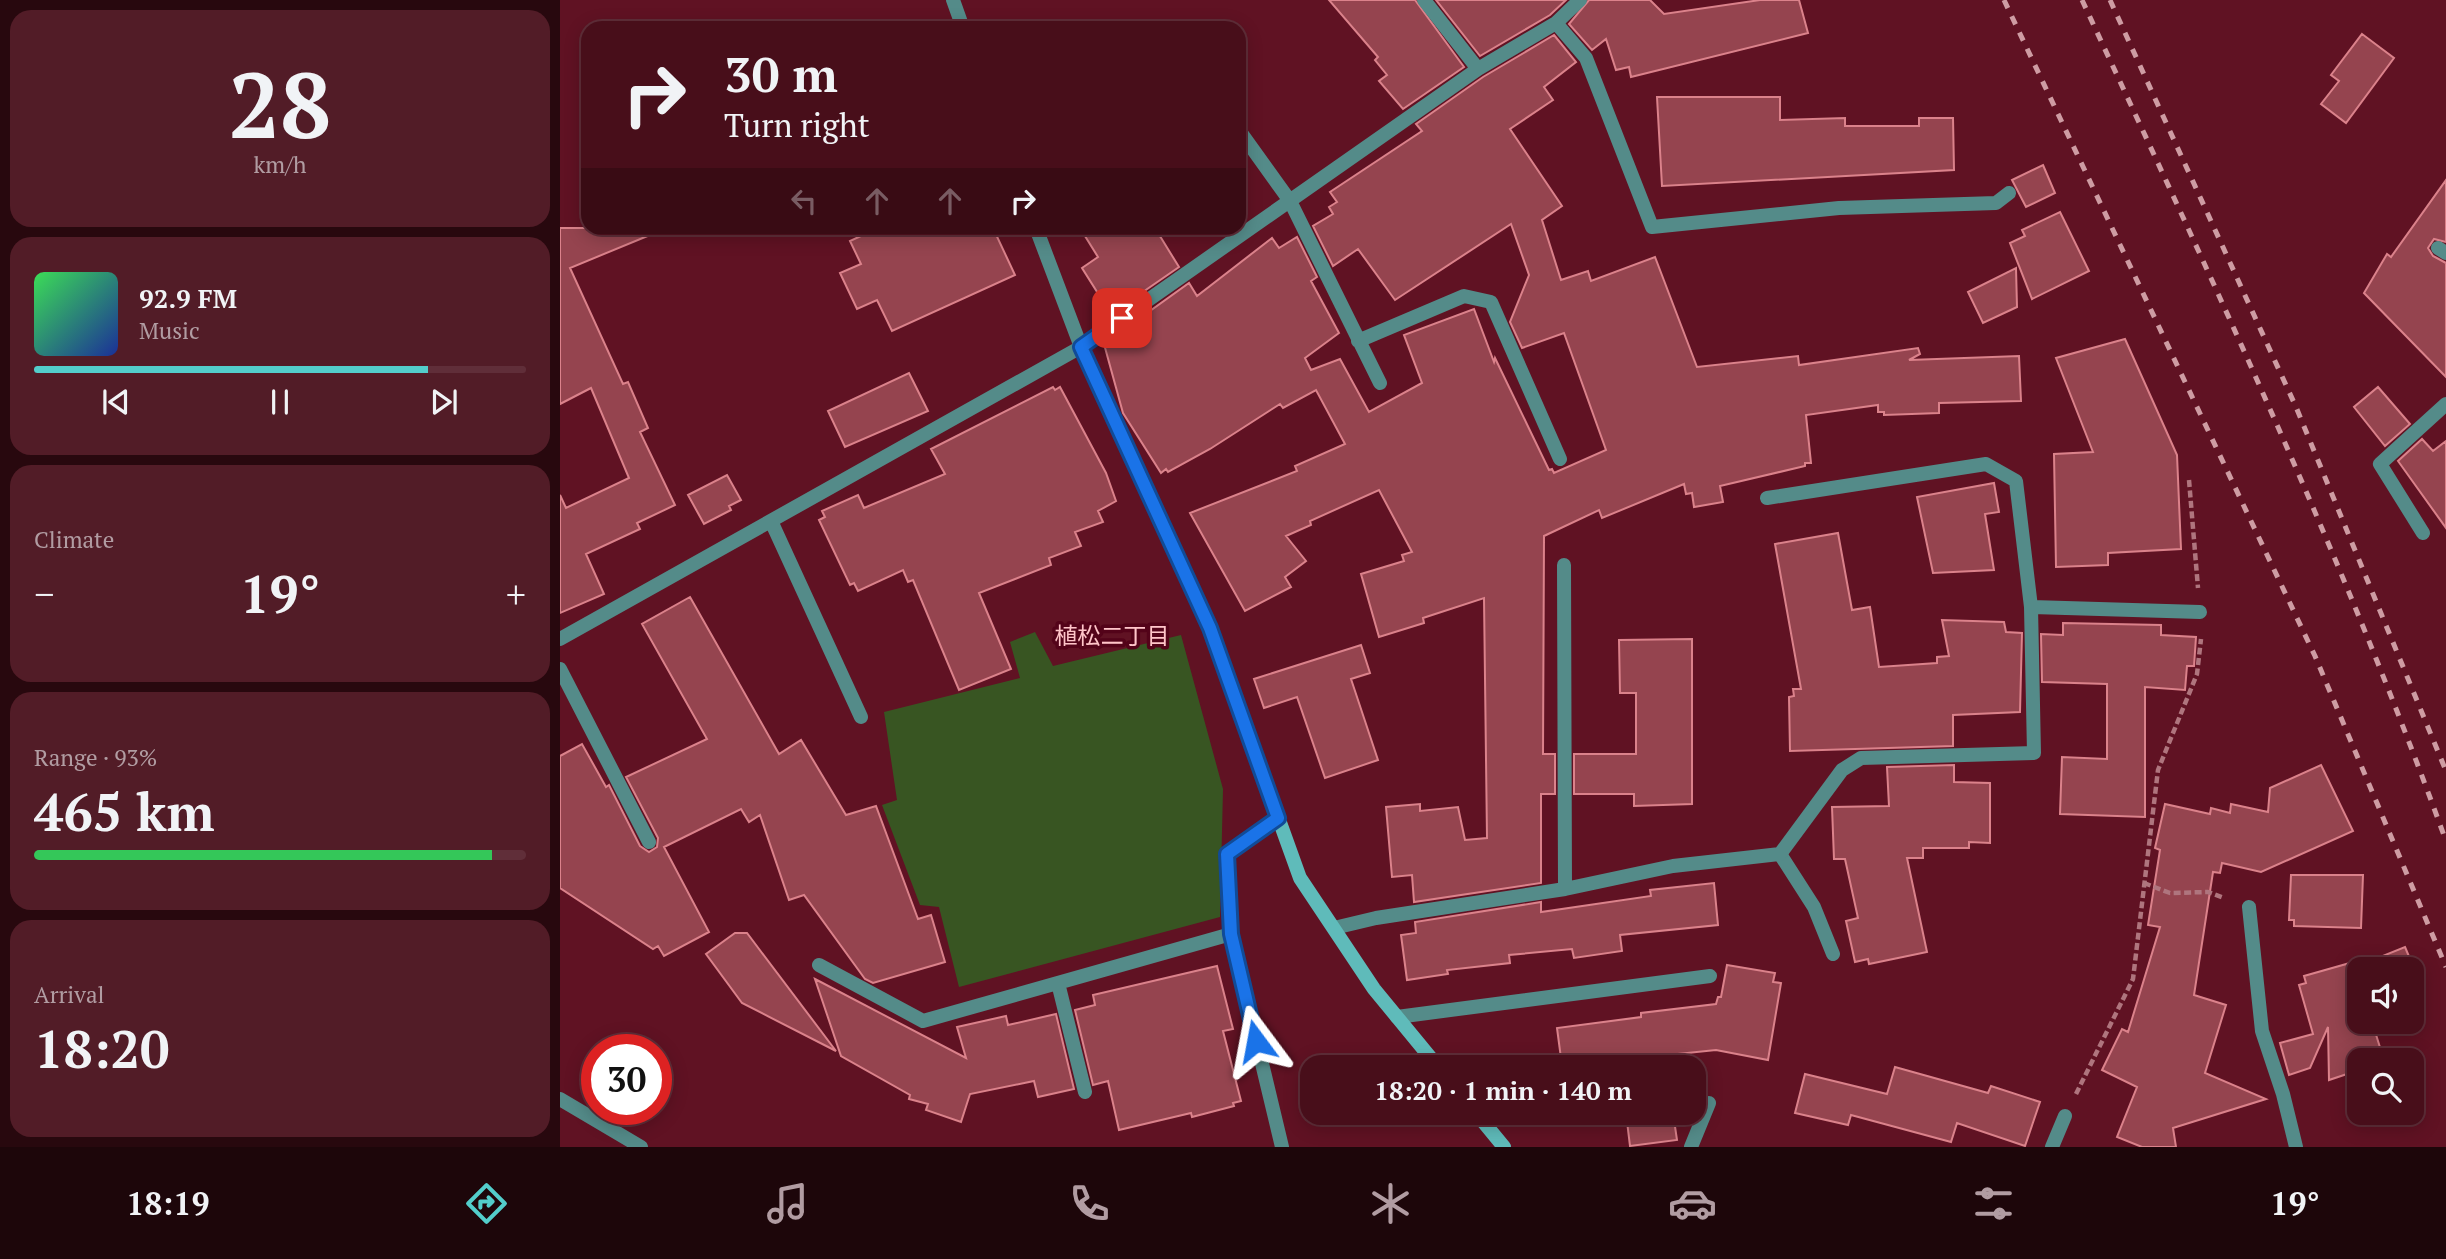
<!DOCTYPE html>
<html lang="en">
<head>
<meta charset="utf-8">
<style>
	body { margin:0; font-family:"PT Serif","Noto Sans JP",serif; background:#521c27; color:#f1f3f6; height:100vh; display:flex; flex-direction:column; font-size:26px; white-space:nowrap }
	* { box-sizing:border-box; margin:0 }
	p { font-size:23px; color:#b19ca2 }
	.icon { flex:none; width:38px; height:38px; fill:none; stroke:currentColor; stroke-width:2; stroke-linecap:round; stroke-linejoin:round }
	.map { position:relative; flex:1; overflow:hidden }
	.drawer { display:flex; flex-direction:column; gap:10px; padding:10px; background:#28080e; width:560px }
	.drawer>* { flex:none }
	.banner { position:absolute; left:21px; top:21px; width:665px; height:214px; border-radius:21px; box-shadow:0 4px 18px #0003,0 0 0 2px #602e39; background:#480e1a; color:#f1f3f6; overflow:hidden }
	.fabs { position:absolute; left:1787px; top:957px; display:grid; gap:14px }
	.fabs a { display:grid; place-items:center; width:77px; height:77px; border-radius:14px; background:#480e1a; box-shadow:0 4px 18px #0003,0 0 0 2px #602e39; font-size:35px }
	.speed { position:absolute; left:21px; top:1034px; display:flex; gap:14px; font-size:35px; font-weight:700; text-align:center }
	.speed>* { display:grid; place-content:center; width:91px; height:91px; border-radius:50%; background:#480e1a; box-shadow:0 4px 18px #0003,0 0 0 2px #602e39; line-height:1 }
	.speed .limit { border:10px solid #d22; background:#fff; color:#111 }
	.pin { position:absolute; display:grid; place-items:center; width:60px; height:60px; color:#fff; margin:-30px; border-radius:14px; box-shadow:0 4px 10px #0006 }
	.me { position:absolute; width:77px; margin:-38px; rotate:347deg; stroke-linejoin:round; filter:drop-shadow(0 0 5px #0008) }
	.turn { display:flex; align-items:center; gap:24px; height:147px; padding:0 28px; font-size:32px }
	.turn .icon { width:91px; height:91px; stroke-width:2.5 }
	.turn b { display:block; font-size:49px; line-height:60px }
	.lanes { display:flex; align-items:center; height:66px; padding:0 28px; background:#0003; justify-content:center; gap:35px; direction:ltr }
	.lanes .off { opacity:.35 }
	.big { font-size:52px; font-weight:600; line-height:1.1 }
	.drawer .card { flex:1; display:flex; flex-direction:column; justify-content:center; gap:10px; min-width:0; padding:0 24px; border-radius:21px; background:#521c27 }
	.drawer .dial { align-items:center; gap:0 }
	.dial b { font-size:91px; line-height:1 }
	.song { display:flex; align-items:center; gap:21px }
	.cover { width:84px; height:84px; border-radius:10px; background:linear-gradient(135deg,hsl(130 70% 55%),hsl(230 70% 35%)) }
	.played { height:7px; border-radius:4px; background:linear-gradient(90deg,#53cdcb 80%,#602e39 80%) }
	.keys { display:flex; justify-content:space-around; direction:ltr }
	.heat { display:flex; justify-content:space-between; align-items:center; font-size:38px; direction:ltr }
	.charge { height:10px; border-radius:5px; background:linear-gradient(90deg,#34c759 93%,#602e39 0) }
	.trip { position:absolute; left:740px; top:1055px; width:406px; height:70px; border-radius:21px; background:#480e1a; box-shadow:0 4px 18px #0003,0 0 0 2px #602e39; font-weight:600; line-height:70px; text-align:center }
	.menu { display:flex; height:112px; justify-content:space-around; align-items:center; background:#1d060a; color:#b19ca2 }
	.menu .icon { width:49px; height:49px }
	.menu .on { color:#53cdcb }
	.menu b { font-size:32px; color:#f1f3f6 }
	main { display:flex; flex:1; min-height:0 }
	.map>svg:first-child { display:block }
	.green { fill:#385522 }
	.building { fill:#95444f; stroke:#db828b; stroke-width:2 }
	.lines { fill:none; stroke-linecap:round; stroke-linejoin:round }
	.path { stroke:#af757e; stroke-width:4.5; stroke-dasharray:7 3.5; stroke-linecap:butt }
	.lane { stroke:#548b89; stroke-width:14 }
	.street { stroke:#548b89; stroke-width:14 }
	.secondary { stroke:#5fbbba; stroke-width:14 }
	.rail { stroke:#ce9ca3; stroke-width:5; stroke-dasharray:9 9; stroke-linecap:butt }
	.route-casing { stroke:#114b97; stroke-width:18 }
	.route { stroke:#1a73e8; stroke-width:12 }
	.labels { text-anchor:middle; stroke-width:7; stroke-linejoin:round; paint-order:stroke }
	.neighbourhood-label { font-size:23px; fill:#ffc5c9; stroke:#530319 }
</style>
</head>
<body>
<main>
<section class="drawer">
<div class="card dial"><b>28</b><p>km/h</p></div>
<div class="card">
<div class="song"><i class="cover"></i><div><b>92.9 FM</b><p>Music</p></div></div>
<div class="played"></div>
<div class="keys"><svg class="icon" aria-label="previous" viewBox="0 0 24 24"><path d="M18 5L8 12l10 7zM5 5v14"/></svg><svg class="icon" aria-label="pause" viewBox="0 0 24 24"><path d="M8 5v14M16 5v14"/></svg><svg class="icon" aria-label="next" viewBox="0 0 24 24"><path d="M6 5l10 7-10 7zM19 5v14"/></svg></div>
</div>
<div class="card"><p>Climate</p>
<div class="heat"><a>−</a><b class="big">19°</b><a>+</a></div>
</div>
<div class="card"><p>Range · 93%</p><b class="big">465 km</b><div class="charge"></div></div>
<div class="card"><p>Arrival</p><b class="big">18:20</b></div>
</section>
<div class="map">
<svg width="1886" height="1147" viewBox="0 0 1886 1147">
	<rect width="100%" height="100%" fill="#601223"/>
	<path class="green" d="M475 632 493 666 621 635 663 789 660 917 399 987 379 907 360 905 322 805 337 800 324 712 460 678 450 642Z"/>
	<path class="building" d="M769 0H855L904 67 843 109 819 81 827 75 815 60 818 57Z
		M876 0H1006L990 15 920 56Z
		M1029 0H1090L1104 14 1200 0H1239L1248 33 1071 77 1069 67 1056 70 1046 39 1032 50 1009 24Z
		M1802 34 1834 58 1786 123 1761 104 1779 81 1771 75Z
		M994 35 1016 62 984 87 993 100 950 129 1002 206 982 220 1001 280 1028 271 1031 281 1095 257 1137 367 1238 356 1239 365 1358 348 1360 354 1349 360 1459 356 1461 401 1379 403V413L1324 415V412H1318V405L1246 415 1251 463H1245V466L1160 486 1163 502 1134 507 1132 493 1126 494 1124 484 1042 518 1039 510 984 536 983 754H995V794H981V883L854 902 852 875 832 877 826 807 860 804V811L898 807 905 840 927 838 924 598 863 618 864 623 819 637 801 574 844 561 842 555 852 552 819 490 750 521 751 525 726 536 746 561 725 577 731 587 685 611 630 513 737 471 735 466 785 444 756 390 723 408 720 404 650 449 608 472 606 469 601 473 563 413 544 344 629 283 637 296 712 238 719 248 737 237 757 277 751 281 779 333 745 358 751 370 780 359 809 412 862 383 844 335 914 309 934 362 935 358 989 470 992 469 994 473 1046 450 1004 333 962 348 950 322 969 275 951 224 835 300 798 249 773 266 753 226 773 214 769 207 777 202 770 192 862 131 856 124 923 77Z
		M1097 97H1220V120L1285 118V126H1359V118H1393L1394 170 1102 186Z
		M1483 165 1495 193 1466 207 1452 180Z
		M1886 180V242L1874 239 1868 248 1873 256 1886 263V377L1804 293 1827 254 1831 257Z
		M1500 212 1529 271 1472 299 1450 243 1465 236 1462 230Z
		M0 228H107L10 268 63 384 68 382 88 428 80 432 115 505 77 523 80 529 26 554 44 594 0 613V495L6 508 69 478 31 388 0 404Z
		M297 228H433L455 275 332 331 317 300 297 309 280 273 301 264 290 241 301 236Z
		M520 228H595L619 267 551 314 522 268 538 257Z
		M1456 268 1457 307 1423 323 1408 292Z
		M1565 339 1617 455 1621 549 1548 553V565L1496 567 1494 454 1533 452 1496 358Z
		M349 373 368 411 285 447 268 411Z
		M493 387 495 390 500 387 546 473 556 501 538 511 543 522 515 532 521 546 489 558 491 565 419 593 451 669 399 690 353 580 348 582 343 570 298 591 294 583 290 585 259 520 265 517 262 511 298 495 304 508 385 474 371 449Z
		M1818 387 1850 424 1825 446 1794 407Z
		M1862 439 1873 451 1886 441V528L1838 461Z
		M167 475 181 500 169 506 171 510 144 524 128 495Z
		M1434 483 1439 512 1425 514 1434 570 1373 573 1357 497Z
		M1278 533 1292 610 1310 607 1319 667 1377 663V657L1389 656 1382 620 1444 622 1446 632 1462 633 1460 712 1393 715V746L1230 751 1229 697 1234 696 1233 689H1241L1215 544Z
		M130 597 219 754 241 740 286 815 316 806 358 919 371 915 385 962 313 983 305 979 244 895 229 900 200 815 189 822 181 809 104 847 149 932 104 956 98 946 93 949 0 888V756L22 744 46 787 49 785 80 846 89 852 97 847 98 838 66 777 147 739 82 624Z
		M1503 623 1601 625V635L1636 637 1634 666H1627L1625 690 1585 687V817L1500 814 1502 757 1547 759V684L1482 682 1481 634 1503 635Z
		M1132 639V804L1074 806V794H1014V754H1076V693H1060L1059 640Z
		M801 645 810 673 791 679 818 760 765 778 737 697 704 708 694 679Z
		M1394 765V782L1430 783V843L1409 842V848H1363V858H1347L1367 952 1309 964 1308 959 1295 962 1286 921 1298 918 1285 859H1274L1272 807 1329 806 1327 767Z
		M1761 765 1793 831 1701 872 1662 863 1660 873 1653 872 1634 995 1666 1005 1645 1073 1706 1099 1613 1128 1616 1147H1582L1557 1137 1577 1087 1542 1070 1562 1029 1568 1032 1600 927 1588 925 1600 850 1595 848 1605 804 1650 814 1651 808 1670 813 1671 804 1708 812 1710 788Z
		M1731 875H1803L1801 928 1734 926V920H1729Z
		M1154 883 1158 925 1060 935 1062 951 1014 958 1012 949 949 955 950 963 887 970 888 974 847 980 841 935 856 933 855 922 981 902V912L1091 896 1090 890Z
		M175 933H187L276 1051 182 1003 146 954Z
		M1845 947 1861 985 1852 989V970H1799V1022H1812L1824 1060H1799V1070L1769 1080 1768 1027 1750 1068 1729 1075 1720 1043 1753 1034 1739 985 1746 983 1744 976 1804 959 1803 964Z
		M1167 965 1215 973 1213 982 1221 983 1208 1060 1156 1050 1002 1066 997 1028 1081 1017V1013L1156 1004 1158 997H1161Z
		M657 966 673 1029 663 1031 681 1101 673 1103 674 1106 632 1117 631 1113 559 1130 548 1081 533 1085 515 1010 535 1005 533 995Z
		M255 979 406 1058 397 1027 446 1016 448 1025 496 1014 514 1089 478 1097 474 1081 410 1094 401 1122 366 1110 368 1104 349 1099 350 1095 281 1056Z
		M1335 1067 1428 1093 1431 1086 1480 1102 1465 1146 1397 1123 1391 1142 1291 1115 1288 1125 1235 1113 1245 1074 1327 1094Z
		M1066 1113H1113L1117 1140 1070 1146Z"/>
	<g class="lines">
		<path class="path" d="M1629 480 1638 588
			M1584 883 1610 893 1648 892 1664 898
			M1516 1094 1573 979 1598 770 1637 674 1641 639"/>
		<path class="lane" d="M1220 854 1254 907 1273 954
			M0 1099 81 1147"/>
		<path class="street" d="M393 0 403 28
			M864 0 918 69
			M996 23 1026 58 1092 227 1279 208 1436 203 1449 193
			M679 130 730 201 820 383
			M476 228 521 347
			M1878 248 1886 253
			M798 341 904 296 931 302 1000 459
			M211 521 301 717
			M1863 533 1820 464 1886 404
			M1471 607 1640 612
			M0 639 521 347 918 69 996 23 1020 0
			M0 669 89 842
			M1005 889 1113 866 1220 854 1282 770 1301 758 1474 753 1471 607 1456 481 1426 464 1207 498
			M1689 907 1702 1031 1723 1094 1736 1147
			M774 928 816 918 1005 889 1004 565
			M671 934 722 1147
			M259 965 363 1021 671 934 667 854 718 818
			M498 983 525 1092
			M837 1017 1150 976
			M1131 1147 1149 1103
			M1492 1147 1505 1116"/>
		<path class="secondary" d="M521 347 650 628 740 878 814 989 879 1068
			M916 1113 944 1147"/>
		<path class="rail" d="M1444 0 1755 656 1886 967
			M1522 0C1651 277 1782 554 1886 841
			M1550 0 1736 407 1886 771"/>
	</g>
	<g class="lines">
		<defs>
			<path id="route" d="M562 318 521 347 650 628 718 818 667 854 671 934 696 1041"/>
		</defs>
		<use href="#route" class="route-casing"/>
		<use href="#route" class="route"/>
	</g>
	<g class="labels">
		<g class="neighbourhood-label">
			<text x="552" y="644">植松二丁目</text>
		</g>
	</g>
</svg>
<div class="fabs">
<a><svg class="icon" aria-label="sound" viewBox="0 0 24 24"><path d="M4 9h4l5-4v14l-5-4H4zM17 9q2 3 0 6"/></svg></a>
<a><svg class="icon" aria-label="search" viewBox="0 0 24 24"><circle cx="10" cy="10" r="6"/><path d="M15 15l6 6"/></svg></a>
</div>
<div class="speed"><div class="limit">30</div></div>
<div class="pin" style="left:562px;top:318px;background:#d93025"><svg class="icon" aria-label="arrive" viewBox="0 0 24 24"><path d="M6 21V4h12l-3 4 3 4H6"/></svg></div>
<svg class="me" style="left:696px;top:1041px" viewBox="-20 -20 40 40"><path d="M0-17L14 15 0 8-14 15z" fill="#1a73e8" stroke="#fff" stroke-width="4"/></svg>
<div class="trip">18:20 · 1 min · 140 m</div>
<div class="banner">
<div class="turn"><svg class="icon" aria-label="right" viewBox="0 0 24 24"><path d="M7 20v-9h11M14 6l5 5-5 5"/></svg><div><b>30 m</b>Turn right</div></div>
<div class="lanes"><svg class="icon off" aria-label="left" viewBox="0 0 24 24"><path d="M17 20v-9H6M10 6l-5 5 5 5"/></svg><svg class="icon off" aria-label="ahead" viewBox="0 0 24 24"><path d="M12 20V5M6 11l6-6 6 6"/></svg><svg class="icon off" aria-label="ahead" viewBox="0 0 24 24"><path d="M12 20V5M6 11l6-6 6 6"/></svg><svg class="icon" aria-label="right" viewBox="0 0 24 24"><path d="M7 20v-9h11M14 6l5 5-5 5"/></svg></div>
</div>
</div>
</main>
<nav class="menu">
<b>18:19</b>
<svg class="icon on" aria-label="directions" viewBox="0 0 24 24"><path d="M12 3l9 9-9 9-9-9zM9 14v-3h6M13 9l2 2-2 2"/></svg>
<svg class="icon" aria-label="music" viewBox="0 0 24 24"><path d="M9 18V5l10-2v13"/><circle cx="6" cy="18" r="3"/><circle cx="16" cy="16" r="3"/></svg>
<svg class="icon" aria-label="phone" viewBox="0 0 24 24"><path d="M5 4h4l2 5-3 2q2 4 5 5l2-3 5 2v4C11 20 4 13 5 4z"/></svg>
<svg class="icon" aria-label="climate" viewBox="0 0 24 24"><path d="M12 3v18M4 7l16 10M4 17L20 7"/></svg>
<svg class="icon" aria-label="car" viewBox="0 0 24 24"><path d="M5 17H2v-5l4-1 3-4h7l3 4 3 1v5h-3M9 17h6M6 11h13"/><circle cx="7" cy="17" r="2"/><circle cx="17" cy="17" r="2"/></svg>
<svg class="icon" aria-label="filters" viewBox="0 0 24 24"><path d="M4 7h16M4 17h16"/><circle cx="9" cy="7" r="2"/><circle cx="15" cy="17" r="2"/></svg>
<b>19°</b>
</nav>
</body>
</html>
